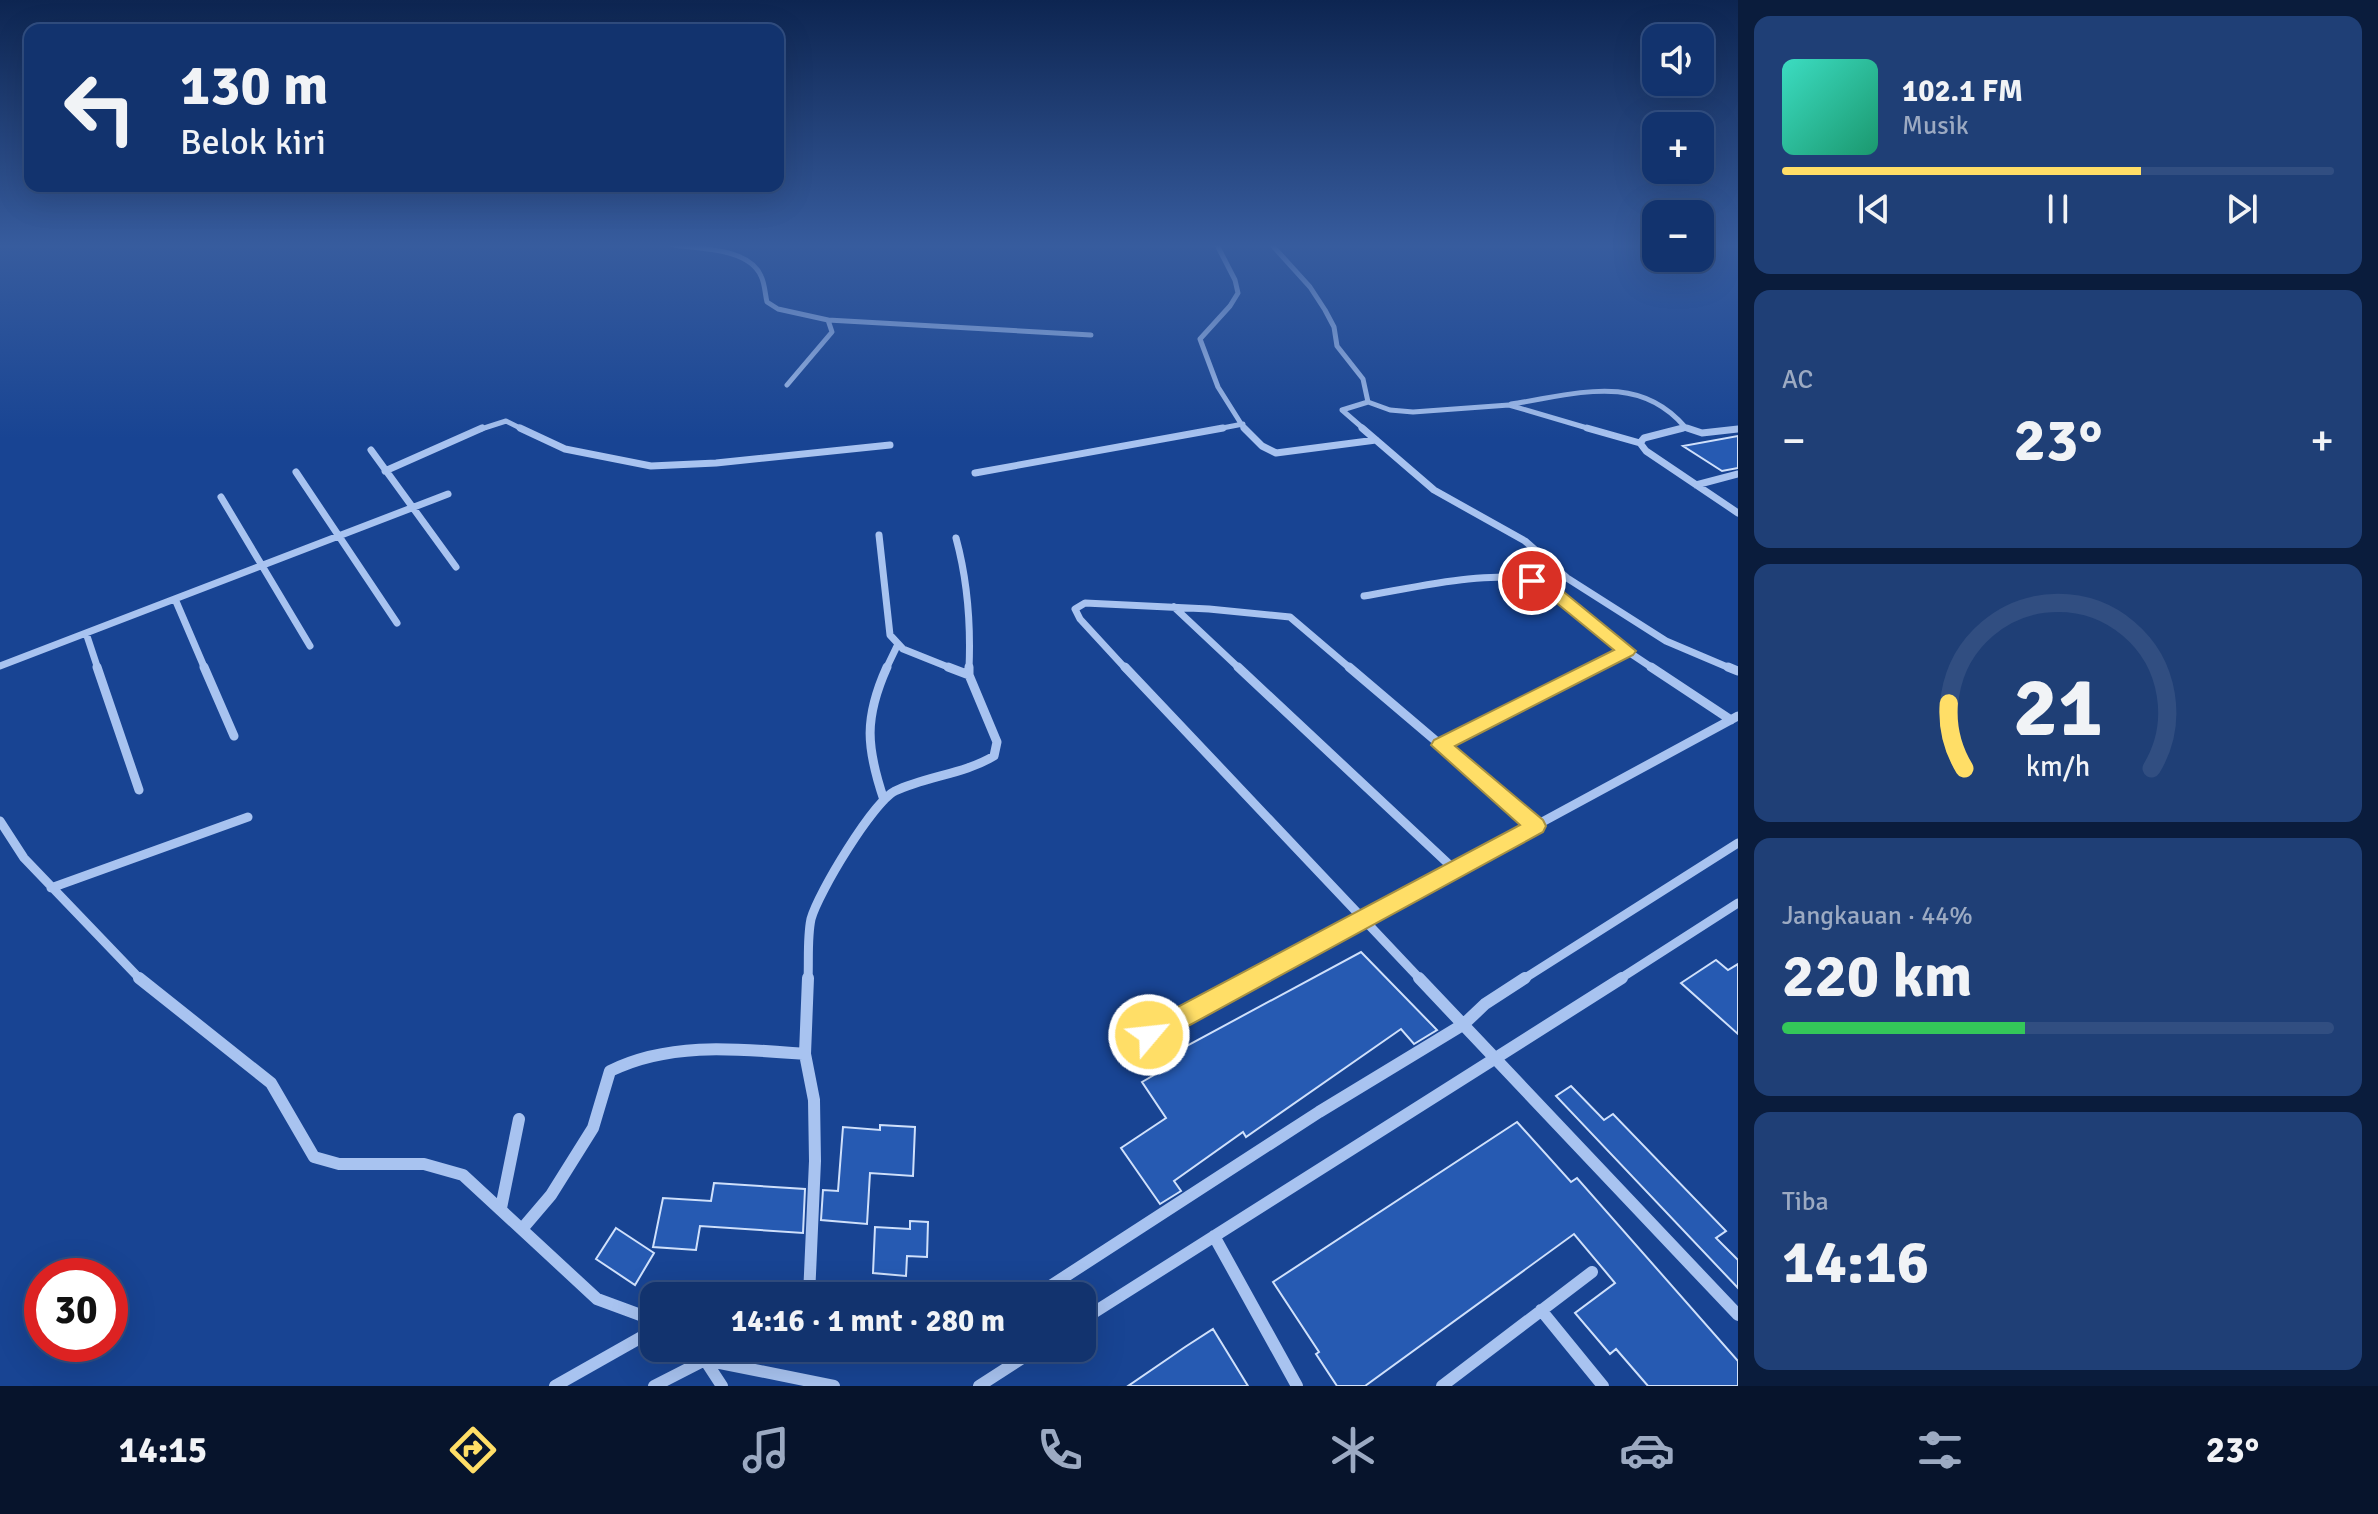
<!DOCTYPE html>
<html lang="id">
<head>
<meta charset="utf-8">
<style>
	body { margin:0; font-family:Signika,sans-serif; background:#1f3f76; color:#f1f3f6; height:100vh; display:flex; flex-direction:column; font-size:30px; white-space:nowrap }
	* { box-sizing:border-box; margin:0 }
	p { font-size:26px; color:#9caac2 }
	.icon { flex:none; width:44px; height:44px; fill:none; stroke:currentColor; stroke-width:2; stroke-linecap:round; stroke-linejoin:round }
	.map { position:relative; flex:1; overflow:hidden }
	.side { display:flex; flex-direction:column; gap:16px; padding:16px; background:#0a1c3c; width:640px }
	.side>* { flex:none }
	.guide { position:absolute; left:24px; top:24px; width:760px; height:168px; border-radius:16px; box-shadow:0 8px 32px #0002,0 0 0 2px #314e81; background:#12336e; color:#f1f3f6; overflow:hidden }
	.tools { position:absolute; left:1642px; top:24px; display:grid; gap:16px }
	.tools a { display:grid; place-items:center; width:72px; height:72px; border-radius:16px; background:#12336e; box-shadow:0 8px 32px #0002,0 0 0 2px #314e81; font-size:40px }
	.speed { position:absolute; left:24px; top:1258px; display:flex; gap:16px; font-size:40px; font-weight:700; text-align:center }
	.speed>* { display:grid; place-content:center; width:104px; height:104px; border-radius:50%; background:#12336e; box-shadow:0 8px 32px #0002,0 0 0 2px #314e81; line-height:1 }
	.speed .limit { border:12px solid #d22; background:#fff; color:#111 }
	.pin { position:absolute; display:grid; place-items:center; width:68px; height:68px; color:#fff; margin:-34px; border:4px solid #fff; border-radius:50%; box-shadow:0 2px 8px #0007 }
	.me { position:absolute; width:88px; margin:-44px; rotate:62deg; stroke-linejoin:round; filter:drop-shadow(0 0 6px #0008) }
	.turn { display:flex; align-items:center; gap:28px; height:168px; padding:0 24px; font-size:36px }
	.turn .icon { width:104px; height:104px; stroke-width:2.5 }
	.turn b { display:block; font-size:56px; line-height:68px }
	.big { font-size:60px; font-weight:700; line-height:1.1 }
	.side .widget { flex:1; display:flex; flex-direction:column; justify-content:center; gap:12px; min-width:0; padding:0 28px; border-radius:16px; background:#1f3f76 }
	.side .dial { align-items:center; gap:0 }
	.dial svg { height:208px; overflow:visible; fill:none; stroke:#314e81; stroke-width:7; stroke-linecap:round; text-anchor:middle }
	.dial text { fill:#f1f3f6; stroke:none }
	.song { display:flex; align-items:center; gap:24px }
	.cover { width:96px; height:96px; border-radius:12px; background:linear-gradient(135deg,hsl(170 70% 55%),hsl(160 70% 35%)) }
	.played { height:8px; border-radius:4px; background:linear-gradient(90deg,#ffde67 65%,#314e81 65%) }
	.keys { display:flex; justify-content:space-around; direction:ltr }
	.heat { display:flex; justify-content:space-between; align-items:center; font-size:44px; direction:ltr }
	.charge { height:12px; border-radius:6px; background:linear-gradient(90deg,#34c759 44%,#314e81 0) }
	.trip { position:absolute; left:640px; top:1282px; width:456px; height:80px; border-radius:16px; background:#12336e; box-shadow:0 8px 32px #0002,0 0 0 2px #314e81; font-weight:700; line-height:80px; text-align:center }
	.tab-bar { display:flex; height:128px; justify-content:space-around; align-items:center; background:#07142c; color:#9caac2 }
	.tab-bar .icon { width:56px; height:56px }
	.tab-bar .selected { color:#ffde67 }
	.tab-bar b { font-size:36px; color:#f1f3f6 }
	main { display:flex; flex:1; min-height:0 }
	.map>svg:first-child { display:block }
	.building { fill:#265ab2; stroke:#cfe0fb; stroke-width:2 }
	.lines { fill:none; stroke-linecap:round; stroke-linejoin:round }
	.street-far3 { stroke:#a8c3f0; stroke-width:5 }
	.street-far2 { stroke:#a8c3f0; stroke-width:7 }
	.street-far1 { stroke:#a8c3f0; stroke-width:9 }
	.street { stroke:#a8c3f0; stroke-width:12 }
	.route { fill:#ffde67; stroke:#a69043; stroke-width:2 }
</style>
</head>
<body>
<main>
<div class="map">
<svg width="1738" height="1386" viewBox="0 0 1738 1386">
	<rect width="100%" height="100%" fill="#184493"/>
	<path class="building" d="M1738 436V468L1722 471 1683 446Z
		M1361 952 1437 1030 1414 1044 1401 1029 1246 1137 1243 1132 1174 1181 1181 1191 1160 1204 1121 1148 1166 1118 1142 1082 1161 1071 1155 1063Z
		M1716 960 1728 970 1738 964V1034L1681 983Z
		M1571 1086 1604 1120 1613 1114 1726 1231 1716 1238 1738 1260V1288L1556 1096Z
		M1517 1122 1571 1182 1577 1178 1738 1361V1386H1648L1616 1349 1610 1354 1575 1313 1615 1283 1574 1234 1365 1386H1337L1316 1354 1319 1352 1273 1282Z
		M880 1125 915 1127 913 1176 870 1173 867 1224 821 1220 823 1190 838 1191 843 1127 880 1130Z
		M714 1183 805 1189 803 1233 700 1226 696 1250 653 1247 663 1198 711 1201Z
		M910 1221 928 1222 927 1257 907 1256 906 1276 873 1273 875 1227 910 1229Z
		M616 1228 654 1253 635 1285 596 1259Z
		M1213 1329 1248 1386H1128L1185 1347Z"/>
	<g class="lines">
		<path class="street-far3" d="M673 245C700 249 749 248 761 276 765 284 765 294 767 302L778 309 828 320 832 332 787 385
			M1217 245 1235 280 1238 293 1230 306 1200 339 1218 387 1245 430
			M1272 245 1310 287 1325 310 1334 327 1337 346 1363 379 1368 402 1342 410 1365 430
			M828 320 1091 335
			M1368 402 1390 410 1413 412 1509 405 1594 430
			M1511 404C1574 395 1637 371 1685 427
			M478 430 506 421 524 430
			M1212 430 1243 424
			M1675 430 1685 427 1692 430
			M1732 430 1738 429"/>
		<path class="street-far2" d="M520 428 565 449 651 466 716 463 890 445
			M1244 428 1262 446 1276 453 1376 440
			M1362 428 1434 490 1525 541 1567 578 1666 641 1732 669
			M1587 428 1640 443 1646 451 1738 513
			M1687 428 1702 433 1738 429
			M1640 443 1644 438 1683 428
			M371 450 456 567
			M385 471 482 428
			M296 472 397 623
			M975 473 1223 428
			M1696 485 1738 474
			M221 497 310 646
			M879 535 890 635 903 649 953 669
			M956 538C968 582 971 623 969 669
			M1364 596C1408 589 1493 568 1534 582 1570 594 1599 627 1627 651
			M175 599 205 669
			M1174 607 1240 669
			M86 633 98 669
			M0 666 448 494
			M886 669 898 644
			M1126 669 1080 619 1075 609 1085 603 1209 609 1290 617 1351 669
			M1592 669 1627 651 1654 669"/>
		<path class="street-far1" d="M97 667 139 790
			M204 667 234 736
			M948 667 969 675
			M1125 667 1421 980
			M1238 667 1455 870
			M1349 667 1536 826
			M1651 667 1731 720
			M1728 667 1738 671
			M1441 745 1596 667
			M884 800C866 747 864 718 887 667
			M0 821 24 858 141 980
			M51 888 248 817
			M808 980C809 961 807 938 811 919 818 893 873 802 895 791 927 776 964 774 994 756L997 742 969 675V667
			M1250 980 1738 716
			M1522 980 1738 843
			M1618 980 1738 903"/>
		<path class="street" d="M139 978 271 1083 314 1157 339 1164H424L463 1175 597 1299 654 1320
			M808 978 805 1054 814 1100 815 1161 809 1296
			M1419 978 1738 1315
			M1149 1035 1253 978
			M501 1208 519 1119
			M522 1229 551 1195 593 1128 610 1071C670 1041 740 1049 805 1054
			M1214 1236 1297 1386
			M1035 1296 1319 1112 1464 1024 1485 1004 1525 978
			M1541 1310 1603 1386
			M1082 1320 1622 978
			M692 1348 705 1360 722 1386
			M846 1348C884 1357 918 1361 955 1348
			M555 1386 654 1330
			M654 1386 705 1360 834 1386
			M979 1386 1038 1348
			M1442 1386 1592 1272"/>
	</g>
	<linearGradient id="sky" x2="0" y2="1"><stop stop-color="#0d2551"/><stop offset="0.56" stop-color="#375c9e"/><stop offset="1" stop-color="#375c9e" stop-opacity="0"/></linearGradient>
	<rect width="1738" height="439" fill="url(#sky)"/>
	<path class="route" d="M1532 575 1559 588 1636 651 1633 655 1455 746 1543 820 1546 826 1543 832 1157 1043 1149 1047 1140 1043 1137 1035 1140 1027 1520 825 1431 745 1434 740 1614 650 1548 596 1526 585V577Z"/>
</svg>
<div class="tools">
<a><svg class="icon" aria-label="sound" viewBox="0 0 24 24"><path d="M4 9h4l5-4v14l-5-4H4zM17 9q2 3 0 6"/></svg></a>
<a>+</a>
<a>−</a>
</div>
<div class="speed"><div class="limit">30</div></div>
<div class="pin" style="left:1532px;top:581px;background:#d93025"><svg class="icon" aria-label="arrive" viewBox="0 0 24 24"><path d="M6 21V4h12l-3 4 3 4H6"/></svg></div>
<svg class="me" style="left:1149px;top:1035px" viewBox="-20 -20 40 40"><circle r="17" fill="#ffde67" stroke="#fff" stroke-width="3"/><path d="M0-11L8 9 0 5-8 9z" fill="#fff"/></svg>
<div class="trip">14:16 · 1 mnt · 280 m</div>
<div class="guide">
<div class="turn"><svg class="icon" aria-label="left" viewBox="0 0 24 24"><path d="M17 20v-9H6M10 6l-5 5 5 5"/></svg><div><b>130 m</b>Belok kiri</div></div>
</div>
</div>
<section class="side">
<div class="widget">
<div class="song"><i class="cover"></i><div><b>102.1 FM</b><p>Musik</p></div></div>
<div class="played"></div>
<div class="keys"><svg class="icon" aria-label="previous" viewBox="0 0 24 24"><path d="M18 5L8 12l10 7zM5 5v14"/></svg><svg class="icon" aria-label="pause" viewBox="0 0 24 24"><path d="M8 5v14M16 5v14"/></svg><svg class="icon" aria-label="next" viewBox="0 0 24 24"><path d="M6 5l10 7-10 7zM19 5v14"/></svg></div>
</div>
<div class="widget"><p>AC</p>
<div class="heat"><a>−</a><b class="big">23°</b><a>+</a></div>
</div>
<div class="widget dial"><svg viewBox="0 0 100 80">
<path d="M14 69A42 42 0 1 1 86 69"/>
<path d="M14 69A42 42 0 0 1 8 44" stroke="#ffde67"/>
<text x="50" y="56" font-size="32" font-weight="700">21</text>
<text x="50" y="72" font-size="11">km/h</text>
</svg></div>
<div class="widget"><p>Jangkauan · 44%</p><b class="big">220 km</b><div class="charge"></div></div>
<div class="widget"><p>Tiba</p><b class="big">14:16</b></div>
</section>
</main>
<nav class="tab-bar">
<b>14:15</b>
<svg class="icon selected" aria-label="directions" viewBox="0 0 24 24"><path d="M12 3l9 9-9 9-9-9zM9 14v-3h6M13 9l2 2-2 2"/></svg>
<svg class="icon" aria-label="music" viewBox="0 0 24 24"><path d="M9 18V5l10-2v13"/><circle cx="6" cy="18" r="3"/><circle cx="16" cy="16" r="3"/></svg>
<svg class="icon" aria-label="phone" viewBox="0 0 24 24"><path d="M5 4h4l2 5-3 2q2 4 5 5l2-3 5 2v4C11 20 4 13 5 4z"/></svg>
<svg class="icon" aria-label="climate" viewBox="0 0 24 24"><path d="M12 3v18M4 7l16 10M4 17L20 7"/></svg>
<svg class="icon" aria-label="car" viewBox="0 0 24 24"><path d="M5 17H2v-5l4-1 3-4h7l3 4 3 1v5h-3M9 17h6M6 11h13"/><circle cx="7" cy="17" r="2"/><circle cx="17" cy="17" r="2"/></svg>
<svg class="icon" aria-label="filters" viewBox="0 0 24 24"><path d="M4 7h16M4 17h16"/><circle cx="9" cy="7" r="2"/><circle cx="15" cy="17" r="2"/></svg>
<b>23°</b>
</nav>
</body>
</html>
